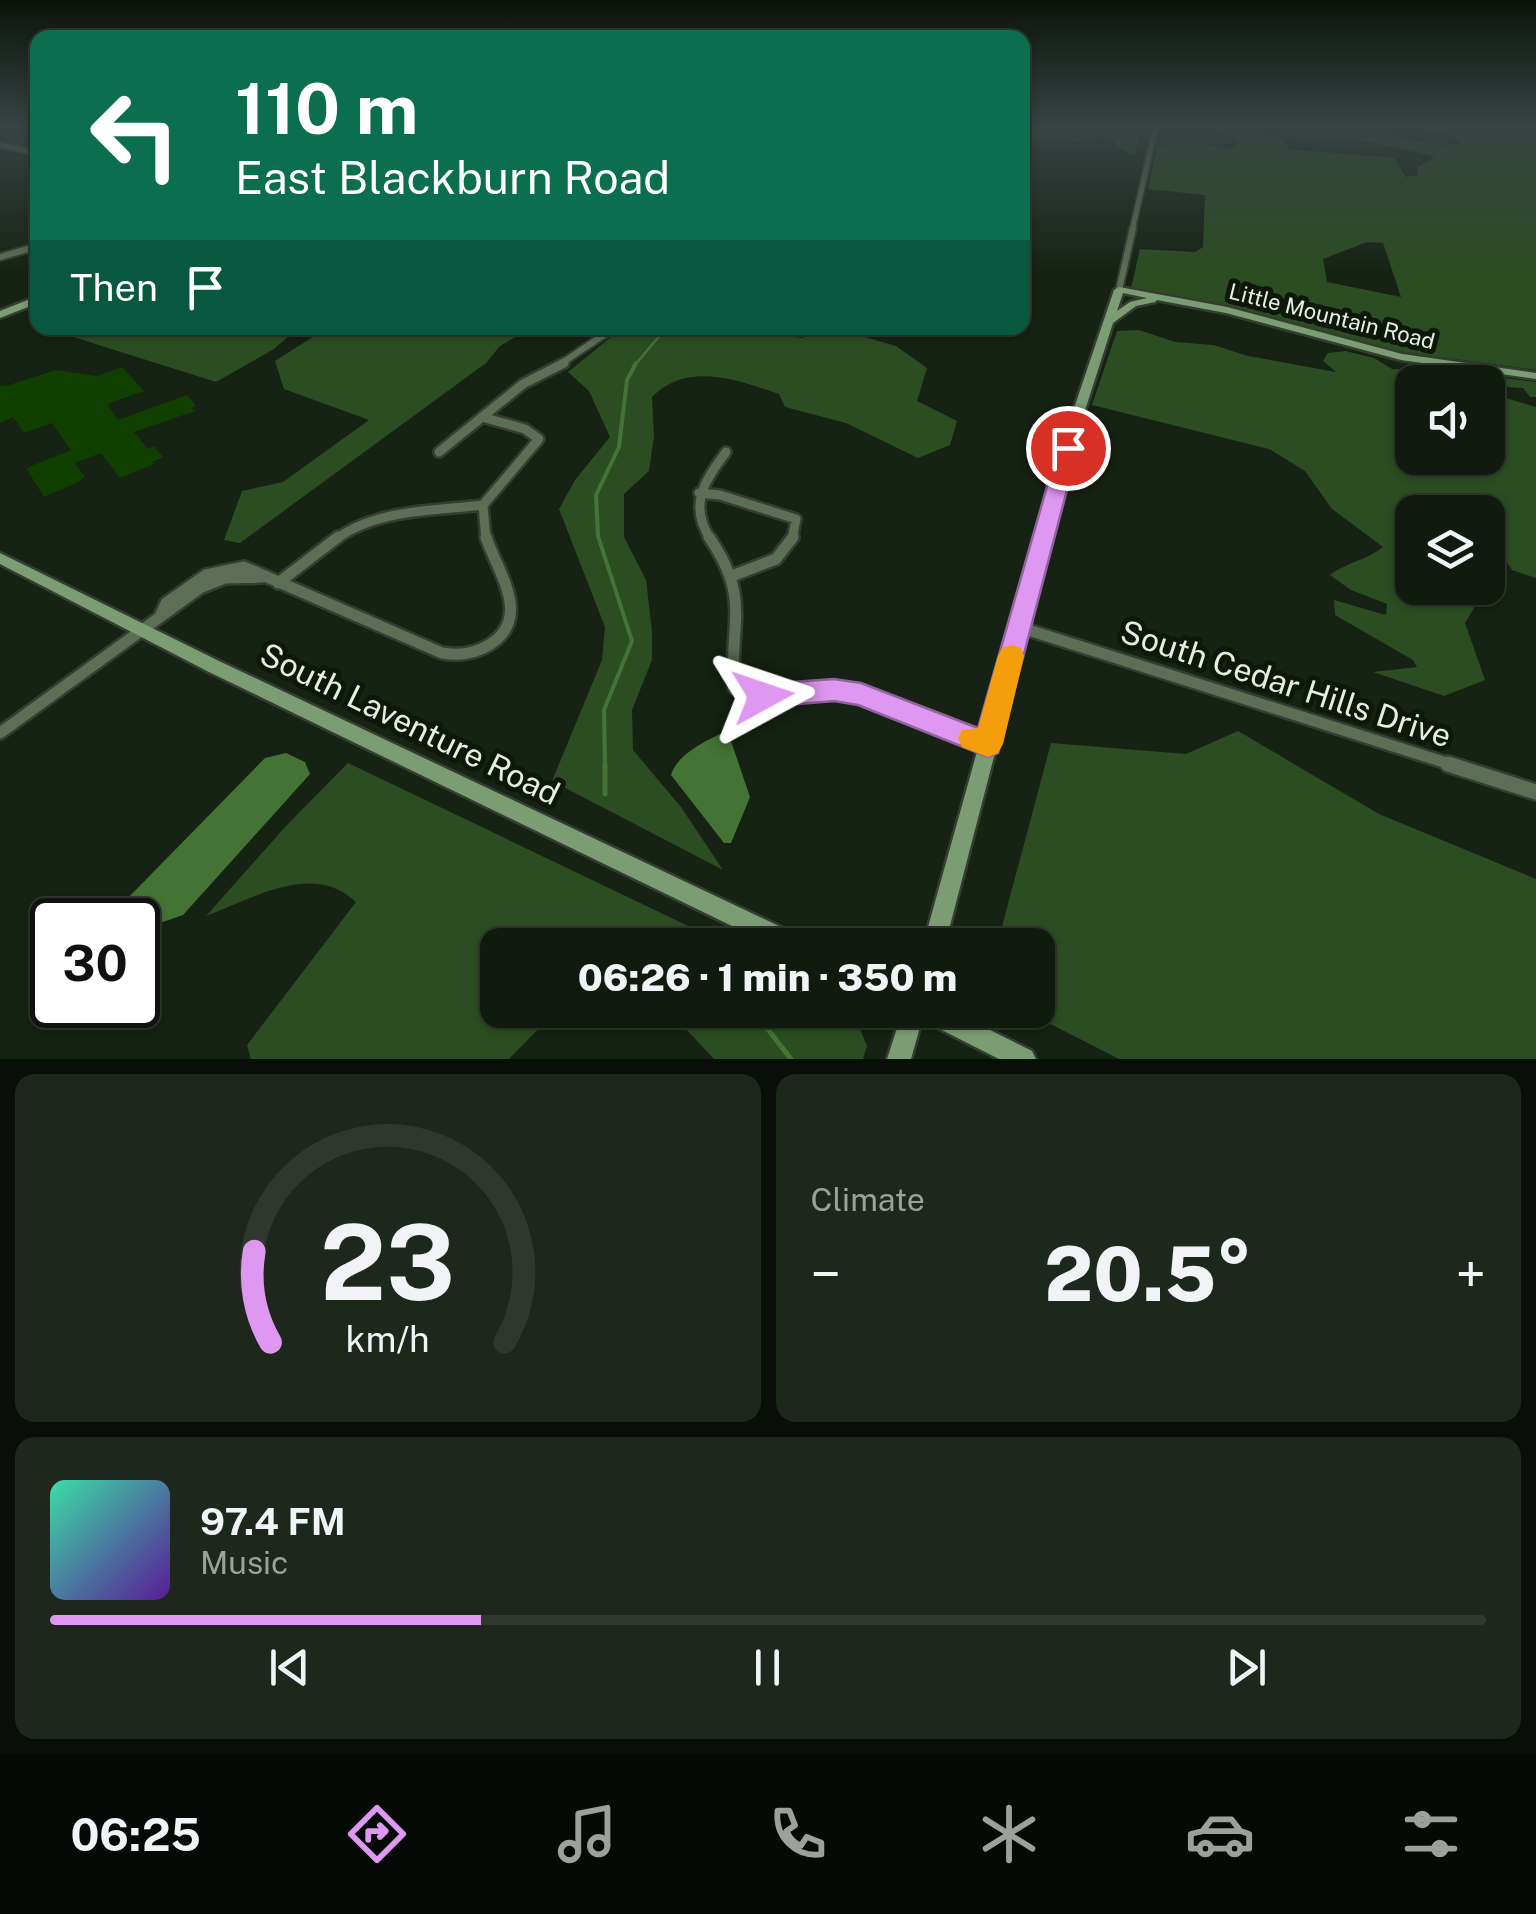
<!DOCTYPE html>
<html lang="en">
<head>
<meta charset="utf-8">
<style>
	body { margin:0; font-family:"Public Sans",sans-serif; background:#1e271c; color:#f1f3f6; height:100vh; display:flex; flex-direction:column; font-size:38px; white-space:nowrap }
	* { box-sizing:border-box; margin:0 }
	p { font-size:32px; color:#9ca19e }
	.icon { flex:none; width:55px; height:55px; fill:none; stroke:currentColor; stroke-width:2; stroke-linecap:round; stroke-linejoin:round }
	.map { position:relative; height:1059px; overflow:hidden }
	.details { display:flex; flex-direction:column; gap:15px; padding:15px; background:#090e08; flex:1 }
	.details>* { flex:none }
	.guide { position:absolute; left:30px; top:30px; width:1000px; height:305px; border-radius:20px; box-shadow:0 2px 8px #0004,0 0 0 2px #30382e; background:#0b6e4f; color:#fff; overflow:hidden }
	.controls { position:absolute; left:1395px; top:365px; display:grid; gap:20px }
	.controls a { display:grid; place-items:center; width:110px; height:110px; border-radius:20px; background:#101a0e; box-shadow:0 2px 8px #0004,0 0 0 2px #30382e; font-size:50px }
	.speed { position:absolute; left:30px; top:898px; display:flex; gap:20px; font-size:50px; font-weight:700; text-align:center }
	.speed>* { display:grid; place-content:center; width:130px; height:130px; border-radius:50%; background:#101a0e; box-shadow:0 2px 8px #0004,0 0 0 2px #30382e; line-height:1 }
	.speed .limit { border:5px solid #111; border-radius:15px; background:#fff; color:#111 }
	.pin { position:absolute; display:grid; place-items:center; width:85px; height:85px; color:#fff; margin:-42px; border:5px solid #fff; border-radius:50%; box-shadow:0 2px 10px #0007 }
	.me { position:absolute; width:110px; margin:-55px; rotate:85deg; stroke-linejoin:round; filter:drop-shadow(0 0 8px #0008) }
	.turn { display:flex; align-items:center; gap:35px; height:210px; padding:0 40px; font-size:45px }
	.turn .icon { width:130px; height:130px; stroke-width:2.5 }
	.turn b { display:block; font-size:70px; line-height:85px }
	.then { display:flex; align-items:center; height:95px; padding:0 40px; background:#0003; gap:20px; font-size:38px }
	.big { font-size:75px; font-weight:800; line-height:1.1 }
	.details .tile { flex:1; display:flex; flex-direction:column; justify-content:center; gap:15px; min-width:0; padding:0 35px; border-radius:20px; background:#1e271c }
	.details .dial { align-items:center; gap:0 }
	.dial svg { height:260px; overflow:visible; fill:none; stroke:#30382e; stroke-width:7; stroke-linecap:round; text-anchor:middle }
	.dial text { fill:#f1f3f6; stroke:none }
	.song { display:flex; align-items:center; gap:30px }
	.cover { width:120px; height:120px; border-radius:15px; background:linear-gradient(135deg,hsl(160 70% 55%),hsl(270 70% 35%)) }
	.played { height:10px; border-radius:5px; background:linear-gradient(90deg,#df98f1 30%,#30382e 30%) }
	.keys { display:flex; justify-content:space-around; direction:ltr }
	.heat { display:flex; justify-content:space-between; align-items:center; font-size:55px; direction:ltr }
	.details .tiles { flex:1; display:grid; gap:15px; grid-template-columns:1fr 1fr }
	.tile:last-child { grid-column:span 2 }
	.trip { position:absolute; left:480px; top:928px; width:575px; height:100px; border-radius:20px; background:#101a0e; box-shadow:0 2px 8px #0004,0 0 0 2px #30382e; font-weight:800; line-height:100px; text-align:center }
	.tab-bar { display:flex; height:160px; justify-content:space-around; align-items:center; background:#060a06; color:#9ca19e }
	.tab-bar .icon { width:70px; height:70px }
	.tab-bar .on { color:#df98f1 }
	.tab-bar b { font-size:45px; color:#f1f3f6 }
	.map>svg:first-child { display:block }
	.green { fill:#2b4d21; fill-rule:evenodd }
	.water { fill:#437335 }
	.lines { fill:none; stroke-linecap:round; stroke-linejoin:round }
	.stream-far2 { stroke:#437335; stroke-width:2.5 }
	.stream-far1 { stroke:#437335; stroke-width:4 }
	.stream { stroke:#437335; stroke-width:5 }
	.building { fill:#0f4000 }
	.street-far4-casing { stroke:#333e30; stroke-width:8 }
	.street-far3-casing { stroke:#333e30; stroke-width:10 }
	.street-far2-casing { stroke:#333e30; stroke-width:14 }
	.street-far1-casing { stroke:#333e30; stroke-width:16 }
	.street-casing { stroke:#333e30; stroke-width:20 }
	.secondary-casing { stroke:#333e30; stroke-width:5 }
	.street-far4 { stroke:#5a6f54; stroke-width:5 }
	.street-far3 { stroke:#5a6f54; stroke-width:6 }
	.street-far2 { stroke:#5a6f54; stroke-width:9 }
	.street-far1 { stroke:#5a6f54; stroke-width:11 }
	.street { stroke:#5a6f54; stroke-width:15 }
	.secondary { fill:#7c9d73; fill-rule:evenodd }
	.route { fill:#df98f1; stroke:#91639d; stroke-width:2.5 }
	.slow { fill:#f59e0b }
	.labels { text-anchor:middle; stroke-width:10; stroke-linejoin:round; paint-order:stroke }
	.far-street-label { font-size:22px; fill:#e6ede3; stroke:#0d180a }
	.near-street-label { font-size:32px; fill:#e6ede3; stroke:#0d180a }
</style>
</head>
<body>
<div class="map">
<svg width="1536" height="1059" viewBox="0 0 1536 1059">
	<rect width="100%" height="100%" fill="#162213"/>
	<path class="green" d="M1023 126H1142L1135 155 1117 148 1114 140 1098 136 1085 141 1069 142 1060 137 1023 142Z
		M1295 126H1323L1358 133 1342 126C1377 126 1428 152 1461 143L1447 132 1404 126H1536V370L1397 351 1255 313 1131 288 1140 249 1195 252 1203 247 1205 195 1148 189 1157 145 1204 144 1231 149 1240 140 1212 127 1282 138 1288 149 1394 158 1406 177 1418 175 1417 167 1435 157C1405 149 1372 140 1341 140 1314 140 1305 141 1279 132ZM1367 242 1383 243 1401 297 1327 282 1323 259Z
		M45 328H298L274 349 216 382Z
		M327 328H530L500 346 486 363 240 543 224 540 242 491 283 482 369 420 284 389 275 361Z
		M622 328H739L802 338 821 329H837L896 346 927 368 917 401 957 421 950 445 918 458 846 423 785 407 779 394C738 380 687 361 652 397L654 436 649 471 624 494V537L646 580 652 631V660L632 710 633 750 681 807 723 870 552 781 602 660 605 627 559 509 575 480 610 437 589 391 568 372Z
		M1139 330 1175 342 1213 345 1248 356 1336 372 1323 361 1328 353 1345 351 1374 358 1392 369H1437L1536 382V397H1530L1523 388 1488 386V382L1412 379 1421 382H1412V458H1488V393L1536 407V578L1512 570 1501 553 1488 549V512H1412V588H1472L1474 608 1465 623 1485 680 1444 696 1373 672 1417 667 1413 660 1335 615 1334 600 1386 615 1387 604 1351 590 1330 575C1347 562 1367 560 1383 547L1332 509 1305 471 1269 449 1092 405 1117 331Z
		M1238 731 1379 814 1536 879V1059H1119L1023 1010H1038V945H997L1051 743 1186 754Z
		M348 763 728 945H498V1010H557L509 1059H251L247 1045 356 902C313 861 254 898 206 916L285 827Z
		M668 1010H852L867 1046 863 1059H714Z"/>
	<path class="water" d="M720 734 729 735 750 797 731 843H724L671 775C677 755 702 743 720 734Z
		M286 753 305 762 310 774 183 915 157 924 123 903 265 758Z"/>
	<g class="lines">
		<path class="stream-far2" d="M635 365 666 328"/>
		<path class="stream-far1" d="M605 766 604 710 632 641 598 536 596 495 619 447 627 380 636 363"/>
		<path class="stream" d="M605 764V794
			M753 1010 791 1059"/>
	</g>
	<path class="building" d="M122 367 144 391 107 404 118 420 187 395 196 406 191 408 195 411 134 432 148 449 154 446 163 457 152 462 154 464 120 478 101 453 75 463 85 477 76 483 44 497 26 468 71 450 52 423 24 433 13 417 0 423V385L6 386 56 370 97 376Z"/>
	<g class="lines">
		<defs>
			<path id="street-far4" d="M28 126 38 128
				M0 145 38 153
				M1132 231 1156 126"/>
			<path id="street-far3" d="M0 257 38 246
				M1119 290 1133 228
				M559 365 614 328"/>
			<path id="street-far2" d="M482 417 525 429 539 439 483 505 486 540
				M439 452 523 384 564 363
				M699 493 720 495 796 519 792 540
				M335 540C375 509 434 511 483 505
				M711 540C688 505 704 482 726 452"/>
			<path id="street-far1" d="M709 537C752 600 729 622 734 688 775 704 816 687 857 694 903 702 946 727 988 745
				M732 576 776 559 793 537
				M278 583 338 537
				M161 614 166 603 206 575 244 567 442 653C459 656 474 654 489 645 533 618 498 573 486 537
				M1019 627 1456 766
				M0 733 200 588 225 578 262 577"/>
			<path id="street" d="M1448 764 1536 792"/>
			<path id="secondary" d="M1119 287 1227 307 1402 354 1536 373V379L1401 360 1226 313 1157 300 1155 302 1136 306 1113 323 1080 426 945 945H923L1068 426 1114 290ZM1123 293 1147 298 1130 302 1117 311Z
				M38 296V303L0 318V311Z
				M0 553 221 662 802 937 805 945H771L209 672 0 564Z
				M903 1010H950L1032 1051 1036 1059H999L922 1020 911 1059H887Z"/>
		</defs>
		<use href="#street-far4" class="street-far4-casing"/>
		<use href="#street-far3" class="street-far3-casing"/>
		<use href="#street-far2" class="street-far2-casing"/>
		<use href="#street-far1" class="street-far1-casing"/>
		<use href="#street" class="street-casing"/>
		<use href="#secondary" class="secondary-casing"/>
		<use href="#street-far4" class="street-far4"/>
		<use href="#street-far3" class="street-far3"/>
		<use href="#street-far2" class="street-far2"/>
		<use href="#street-far1" class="street-far1"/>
		<use href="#street" class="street"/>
		<use href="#secondary" class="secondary"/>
	</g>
	<linearGradient id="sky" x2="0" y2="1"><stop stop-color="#0c130a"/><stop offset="0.46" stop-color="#364444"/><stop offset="1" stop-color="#364444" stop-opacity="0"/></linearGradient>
	<rect width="1536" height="274" fill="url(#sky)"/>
	<path class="route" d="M1068 442 1078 448 998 753 988 757 858 705 834 701 763 707 753 704 749 696 753 687 763 684 834 679 861 683 978 728 1058 448Z"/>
	<path class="slow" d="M1011 645 1021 648 1024 656 1003 744 998 753 988 757 962 747 958 738 962 730 978 728 998 656 1002 648Z"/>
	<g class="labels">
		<g class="far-street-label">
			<text transform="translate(1332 316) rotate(14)" y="8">Little Mountain Road</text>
		</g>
		<g class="near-street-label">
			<text transform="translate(1286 684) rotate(18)" y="11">South Cedar Hills Drive</text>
			<text transform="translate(410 724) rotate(26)" y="11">South Laventure Road</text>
		</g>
	</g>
</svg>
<div class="controls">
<a><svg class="icon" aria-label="sound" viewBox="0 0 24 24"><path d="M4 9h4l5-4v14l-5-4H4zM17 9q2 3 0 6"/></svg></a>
<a><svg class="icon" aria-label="layers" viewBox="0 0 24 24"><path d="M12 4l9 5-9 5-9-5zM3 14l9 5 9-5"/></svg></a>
</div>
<div class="speed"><div class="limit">30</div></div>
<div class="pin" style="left:1068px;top:448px;background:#d93025"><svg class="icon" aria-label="arrive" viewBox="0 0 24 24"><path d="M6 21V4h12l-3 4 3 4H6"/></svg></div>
<svg class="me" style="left:763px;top:696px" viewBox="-20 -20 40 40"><path d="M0-17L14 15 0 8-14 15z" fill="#df98f1" stroke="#fff" stroke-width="4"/></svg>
<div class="trip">06:26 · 1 min · 350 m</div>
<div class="guide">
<div class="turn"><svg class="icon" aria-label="left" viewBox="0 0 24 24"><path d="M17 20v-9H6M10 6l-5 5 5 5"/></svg><div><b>110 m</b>East Blackburn Road</div></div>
<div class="then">Then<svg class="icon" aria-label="arrive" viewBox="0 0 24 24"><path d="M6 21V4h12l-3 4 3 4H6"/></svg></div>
</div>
</div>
<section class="details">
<div class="tiles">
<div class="tile dial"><svg viewBox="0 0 100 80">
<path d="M14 69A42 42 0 1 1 86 69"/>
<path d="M14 69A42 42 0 0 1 9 41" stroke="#df98f1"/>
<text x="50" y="56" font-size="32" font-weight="700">23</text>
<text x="50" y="72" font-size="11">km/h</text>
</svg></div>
<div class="tile"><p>Climate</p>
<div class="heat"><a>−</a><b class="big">20.5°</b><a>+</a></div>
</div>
<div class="tile">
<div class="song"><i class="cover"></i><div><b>97.4 FM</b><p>Music</p></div></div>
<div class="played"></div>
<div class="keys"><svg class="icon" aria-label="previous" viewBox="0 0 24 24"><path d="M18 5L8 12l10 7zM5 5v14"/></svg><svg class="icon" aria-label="pause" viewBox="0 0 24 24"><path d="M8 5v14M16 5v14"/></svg><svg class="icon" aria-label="next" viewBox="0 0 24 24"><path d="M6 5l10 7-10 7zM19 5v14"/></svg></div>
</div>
</div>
</section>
<nav class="tab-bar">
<b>06:25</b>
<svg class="icon on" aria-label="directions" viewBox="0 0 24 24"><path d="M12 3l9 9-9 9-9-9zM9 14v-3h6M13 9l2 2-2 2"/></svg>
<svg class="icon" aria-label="music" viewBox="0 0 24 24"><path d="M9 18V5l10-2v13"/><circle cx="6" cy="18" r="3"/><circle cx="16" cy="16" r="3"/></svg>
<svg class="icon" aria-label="phone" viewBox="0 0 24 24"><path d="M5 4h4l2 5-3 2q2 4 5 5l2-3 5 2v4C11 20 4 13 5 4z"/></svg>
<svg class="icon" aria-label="climate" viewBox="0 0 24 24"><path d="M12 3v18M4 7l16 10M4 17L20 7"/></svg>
<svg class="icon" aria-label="car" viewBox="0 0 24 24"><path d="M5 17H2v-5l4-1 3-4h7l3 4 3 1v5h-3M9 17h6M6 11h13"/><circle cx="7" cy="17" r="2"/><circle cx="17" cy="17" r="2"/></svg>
<svg class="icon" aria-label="filters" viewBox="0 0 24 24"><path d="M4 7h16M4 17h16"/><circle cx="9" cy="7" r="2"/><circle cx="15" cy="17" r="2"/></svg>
</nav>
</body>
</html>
